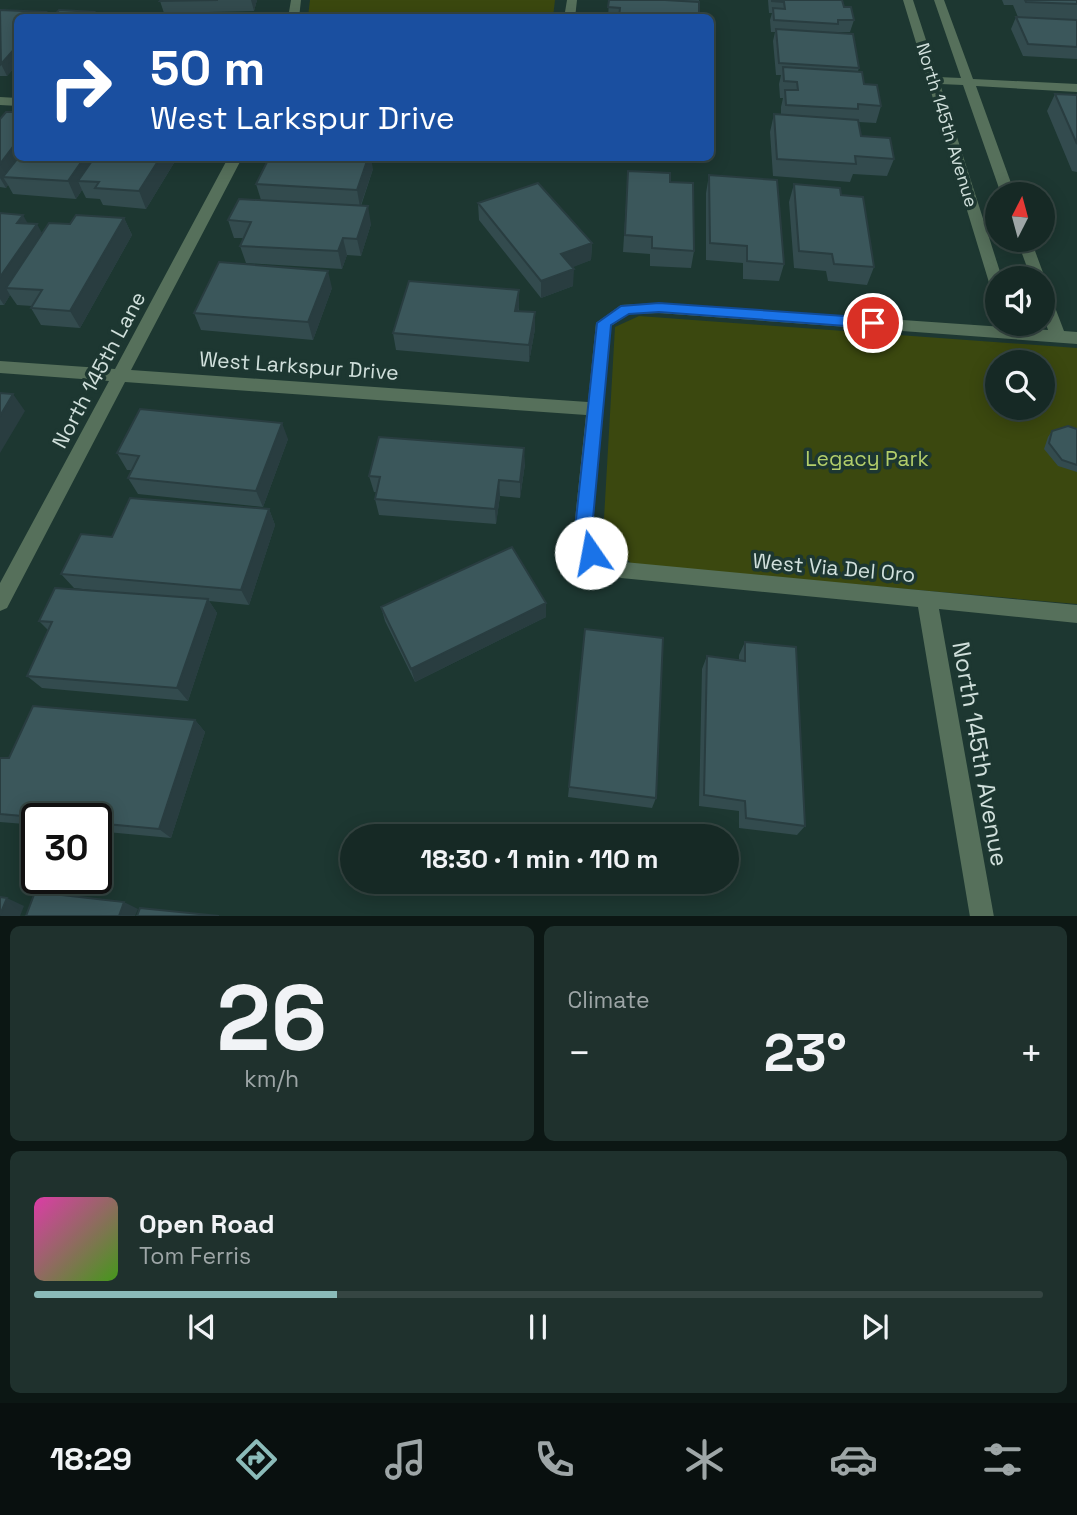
<!DOCTYPE html>
<html lang="en">
<head>
<meta charset="utf-8">
<style>
	body { margin:0; font-family:"Space Grotesk",sans-serif; background:#1f312d; color:#f1f3f6; height:100vh; display:flex; flex-direction:column; font-size:26px; white-space:nowrap }
	* { box-sizing:border-box; margin:0 }
	p { font-size:23px; color:#9ea6a7 }
	.icon { flex:none; width:38px; height:38px; fill:none; stroke:currentColor; stroke-width:2; stroke-linecap:round; stroke-linejoin:round }
	.map { position:relative; height:916px; overflow:hidden }
	.sheet { display:flex; flex-direction:column; gap:10px; padding:10px; background:#0c1714; flex:1 }
	.sheet>* { flex:none }
	.guide { position:absolute; left:14px; top:14px; width:700px; height:147px; border-radius:10px; box-shadow:0 4px 18px #0003,0 0 0 2px #354542; background:#1a4fa0; color:#fff; overflow:hidden }
	.needle { width:46px; rotate:6deg }
	.buttons { position:absolute; left:985px; top:182px; display:grid; gap:14px }
	.buttons a { display:grid; place-items:center; width:70px; height:70px; border-radius:50%; background:#162925; box-shadow:0 4px 18px #0003,0 0 0 2px #354542; font-size:35px }
	.speed { position:absolute; left:21px; top:803px; display:flex; gap:14px; font-size:35px; font-weight:700; text-align:center }
	.speed>* { display:grid; place-content:center; width:91px; height:91px; border-radius:50%; background:#162925; box-shadow:0 4px 18px #0003,0 0 0 2px #354542; line-height:1 }
	.speed .limit { border:4px solid #111; border-radius:10px; background:#fff; color:#111 }
	.pin { position:absolute; display:grid; place-items:center; width:60px; height:60px; color:#fff; margin:-30px; border:4px solid #fff; border-radius:50%; box-shadow:0 2px 7px #0007 }
	.me { position:absolute; width:77px; margin:-38px; rotate:348deg; stroke-linejoin:round; filter:drop-shadow(0 0 5px #0008) }
	.turn { display:flex; align-items:center; gap:24px; height:147px; padding:0 21px; font-size:32px }
	.turn .icon { width:91px; height:91px; stroke-width:2.5 }
	.turn b { display:block; font-size:49px; line-height:60px }
	.big { font-size:52px; font-weight:700; line-height:1.1 }
	.sheet .card { flex:1; display:flex; flex-direction:column; justify-content:center; gap:10px; min-width:0; padding:0 24px; border-radius:10px; background:#1f312d }
	.sheet .dial { align-items:center; gap:0 }
	.dial b { font-size:91px; line-height:1 }
	.song { display:flex; align-items:center; gap:21px }
	.cover { width:84px; height:84px; border-radius:10px; background:linear-gradient(135deg,hsl(320 70% 55%),hsl(100 70% 35%)) }
	.played { height:7px; border-radius:4px; background:linear-gradient(90deg,#8bbbb9 30%,#354542 30%) }
	.keys { display:flex; justify-content:space-around; direction:ltr }
	.heat { display:flex; justify-content:space-between; align-items:center; font-size:38px; direction:ltr }
	.sheet .tiles { flex:1; display:grid; gap:10px; grid-template-columns:1fr 1fr }
	.card:last-child { grid-column:span 2 }
	.trip { position:absolute; left:340px; top:824px; width:399px; height:70px; border-radius:35px; background:#162925; box-shadow:0 4px 18px #0003,0 0 0 2px #354542; font-weight:700; line-height:70px; text-align:center }
	.menu { display:flex; height:112px; justify-content:space-around; align-items:center; background:#09100f; color:#9ea6a7 }
	.menu .icon { width:49px; height:49px }
	.menu .on { color:#8bbbb9 }
	.menu b { font-size:32px; color:#f1f3f6 }
	.map>svg:first-child { display:block }
	.green { fill:#3b480f; fill-rule:evenodd }
	.lines { fill:none; stroke-linecap:round; stroke-linejoin:round }
	.minor { fill:#56705b; fill-rule:evenodd }
	.wall { fill:#334b4e }
	.shaded-wall { fill:#293d40 }
	.building { fill:#3b575b; stroke:#293d40; stroke-width:2 }
	.route { fill:#1a73e8; stroke:#114b97; stroke-width:2 }
	.labels { text-anchor:middle; stroke-width:7; stroke-linejoin:round; paint-order:stroke }
	.far-street-label { font-size:18px; fill:#d1e0dc; stroke:#1d3731 }
	.street-label { font-size:21px; fill:#d1e0dc; stroke:#1d3731 }
	.park-label { font-size:21px; fill:#b3ce6a; stroke:#1d3731 }
	.near-street-label { font-size:24px; fill:#d1e0dc; stroke:#1d3731 }
</style>
</head>
<body>
<div class="map">
<svg width="1077" height="917" viewBox="0 0 1077 917">
	<rect width="100%" height="100%" fill="#1d3731"/>
	<path class="green" d="M310 0H555L553 17H308Z
		M639 316 1077 348V604L633 565 603 536 615 327ZM998 362H1043V408H998Z"/>
	<g class="lines">
		<path class="minor" d="M291 0H301L299 18H288Z
			M567 0H577L575 18H564Z
			M903 0H913L938 77 961 78 934 0H944L973 79 1077 84V92L976 86 1015 194H1001L963 85 940 84 1002 278H998V294L991 289Z
			M0 97 18 98V106L0 105Z
			M228 158H242L131 370 588 402 596 323 621 305 659 303 1048 330 1043 315V288L1048 289 1064 331 1077 332V344L659 313 629 314 611 326 592 529 599 548 624 562 1077 605V623L939 609 994 917H970L918 607 621 578 584 559 574 529 586 415 125 382 7 608 0 611V583L109 381 0 373V361L115 369Z
			M1017 240H1031L1045 278 1043 282V278H1031Z"/>
	</g>
	<path class="wall" d="M161 0H257L254 11 164 13 160 1Z
		M609 0H699V18H608Z
		M768 0H842L844 7 854 20 850 32H836V33L859 68 858 71 864 84 881 106 876 123 859 122 861 136 894 159 887 176 853 174 850 182 773 176 770 132 774 114 781 115V107L783 98H780L779 84 781 75H776L773 41 775 32H771L770 20 772 13H769Z
		M1002 0H1077V59L1023 56 1011 29 1016 17H1018L1013 5H1004Z
		M0 10 46 12 49 18H18V75L14 68 7 76H0Z
		M1055 94 1077 95V172L1072 171 1047 111Z
		M0 119 18 158H177L146 209 103 205 100 199 86 198 82 190 76 199 13 194 8 185 6 188 0 187Z
		M373 169 361 206 371 224 361 256 347 255 342 269 246 263 240 246 243 238H234L228 220 261 200 256 184Z
		M628 171 670 182 694 251 691 268 650 266V254L623 252Z
		M709 175 784 264 779 281 743 279V263L706 260V193Z
		M794 184 841 195 874 267 867 285 828 281 826 271 794 268 789 202Z
		M478 203 592 243 591 260 572 267 573 286 541 298 479 220Z
		M0 213 28 224 42 233 70 224 124 218 132 235 80 328 41 325 31 308 32 306 17 305 10 295 4 305H0Z
		M332 288 313 340 201 330 194 313Z
		M519 307V311L535 329 529 362 396 350 393 333Z
		M1077 429V472L1058 466 1044 449 1048 437 1052 431Z
		M288 439 263 507 138 494 128 478 132 470H127L117 453Z
		M525 464 520 498 500 496 496 524 379 515 375 499 377 492H374L369 476Z
		M269 509 275 525 249 605 209 601 217 613 188 701 42 688 27 676 48 630 39 621 108 592 74 588 61 574 112 537Z
		M381 607 546 617 415 682 385 621Z
		M585 629 656 798 652 808 568 797Z
		M745 642 805 826 797 835 739 828V811L699 806 702 669 707 656 739 660V655Z
		M195 720 205 732 171 838 96 831V819H37V825L0 822V758H9Z"/>
	<path class="shaded-wall" d="M251 0H257L254 11Z
		M18 45V63H11L14 68 7 76 1 64Z
		M18 140V158L3 177 8 185 6 188 0 178V164Z
		M84 158H104L78 181 82 190 76 199 68 181Z
		M160 158H177L146 209 139 191Z
		M368 158H371L373 169 360 207 357 190Z
		M368 206 371 224 361 256 357 239Z
		M23 215 32 231 37 224 47 242 6 288 10 295 4 305 0 299V277L17 223Z
		M124 218 132 235 80 328 70 311Z
		M343 238 347 255 342 269 338 251Z
		M592 243 591 260 561 272V254Z
		M574 269 573 286 541 298V281Z
		M328 271 332 288 313 340 308 322Z
		M519 290V307L516 328 515 311Z
		M535 312V329L529 362V345Z
		M13 394 25 411 0 453V416Z
		M282 423 288 439 263 507 256 491Z
		M524 448 525 464 520 498V482Z
		M499 480 500 496 496 524 495 509Z
		M269 509 275 525 249 605 241 590Z
		M208 599 217 613 188 701 177 688Z
		M546 603V617L415 682 411 669Z
		M195 720 205 732 171 838 159 829Z
		M7 898 24 906 20 916H0Z
		M124 902 138 909 135 916H119Z"/>
	<path class="building" d="M161 0H218L160 1Z
		M609 0H665L699 2V16H692V18H619L620 8 608 7Z
		M772 0H842L844 7H851L854 20H838V24L774 20 773 8 785 9 784 2 772 1Z
		M1025 0H1077V4L1026 2Z
		M0 10 46 12 42 18H18V45L1 64Z
		M59 10 94 12 90 17 91 18H52Z
		M1016 17 1077 20V47L1028 44Z
		M776 29 853 34 859 68 779 63Z
		M18 56V63H11Z
		M783 67 862 72 864 84 877 85 881 106 858 104V109L786 105 785 90H798L797 82 784 81Z
		M1055 94 1077 95V144Z
		M6 112H18V140L0 164V119Z
		M774 114 858 120 861 136 890 138 894 159 855 156 856 164 777 159Z
		M18 158H84L68 181 3 177Z
		M94 158H160L139 191 95 188 99 182 78 181Z
		M269 158H368L357 190 256 184Z
		M628 171 670 173V182L693 183 694 251 652 248V237L625 235Z
		M709 175 777 180 784 264 747 261V246L710 243Z
		M538 183 592 243 561 254 574 269 541 281 478 203Z
		M794 184 840 188 841 195 863 197 874 267 834 264 832 254 799 251Z
		M239 199 368 206 357 239 343 238 338 251 240 246 251 222 228 220Z
		M0 213 23 215 17 223 37 224 0 277Z
		M76 215 124 218 70 311 31 308 42 290 6 288 49 223 70 224Z
		M219 262 328 271 308 322 194 313Z
		M409 281 519 290 515 311 535 312 529 345 393 333Z
		M0 393 13 394 0 416Z
		M140 409 282 423 256 491 128 478 139 456 117 453Z
		M1068 426 1077 429V465L1062 460 1049 443 1052 431Z
		M379 437 524 448 520 482 499 480 495 509 375 499 380 477 369 476Z
		M130 498 269 509 241 590 61 574 81 534 112 537Z
		M512 547 546 603 411 669 381 607Z
		M55 588 208 599 177 688 27 676 52 622 39 621Z
		M585 629 663 638 656 798 569 787Z
		M745 642 796 647 805 826 746 818 745 801 704 795 707 656 745 661Z
		M33 706 195 720 159 829 96 823V819H56L0 814V758H9Z
		M35 892 124 902 119 916H26Z
		M0 897 7 898 0 915Z
		M140 908 219 916H137Z"/>
	<path class="route" d="M659 303 873 318 880 323 873 328 659 312 629 314 611 325 592 529 600 553 597 558 591 561 585 558 575 529 597 323 621 306Z"/>
	<g class="labels">
		<g class="far-street-label">
			<text transform="translate(947 125) rotate(73)" y="6">North 145th Avenue</text>
		</g>
		<g class="street-label">
			<text transform="translate(299 366) rotate(4)" y="7">West Larkspur Drive</text>
			<text transform="translate(99 370) rotate(-62)" y="7">North 145th Lane</text>
			<text transform="translate(834 568) rotate(5)" y="7">West Via Del Oro</text>
		</g>
		<g class="park-label">
			<text x="867" y="466">Legacy Park</text>
		</g>
		<g class="near-street-label">
			<text transform="translate(980 754) rotate(80)" y="8">North 145th Avenue</text>
		</g>
	</g>
</svg>
<div class="buttons">
<a><svg class="needle" viewBox="-14 -14 28 28"><path d="M0-13l5 13h-10z" fill="#e53935"/><path d="M0 13l5-13h-10z" fill="#9ea6a7"/></svg></a>
<a><svg class="icon" aria-label="sound" viewBox="0 0 24 24"><path d="M4 9h4l5-4v14l-5-4H4zM17 9q2 3 0 6"/></svg></a>
<a><svg class="icon" aria-label="search" viewBox="0 0 24 24"><circle cx="10" cy="10" r="6"/><path d="M15 15l6 6"/></svg></a>
</div>
<div class="speed"><div class="limit">30</div></div>
<div class="pin" style="left:873px;top:323px;background:#d93025"><svg class="icon" aria-label="arrive" viewBox="0 0 24 24"><path d="M6 21V4h12l-3 4 3 4H6"/></svg></div>
<svg class="me" style="left:591px;top:553px" viewBox="-20 -20 40 40"><circle r="19" fill="#fff"/><path d="M0-13L10 11 0 6-10 11z" fill="#1a73e8"/></svg>
<div class="trip">18:30 · 1 min · 110 m</div>
<div class="guide">
<div class="turn"><svg class="icon" aria-label="right" viewBox="0 0 24 24"><path d="M7 20v-9h11M14 6l5 5-5 5"/></svg><div><b>50 m</b>West Larkspur Drive</div></div>
</div>
</div>
<section class="sheet">
<div class="tiles">
<div class="card dial"><b>26</b><p>km/h</p></div>
<div class="card"><p>Climate</p>
<div class="heat"><a>−</a><b class="big">23°</b><a>+</a></div>
</div>
<div class="card">
<div class="song"><i class="cover"></i><div><b>Open Road</b><p>Tom Ferris</p></div></div>
<div class="played"></div>
<div class="keys"><svg class="icon" aria-label="previous" viewBox="0 0 24 24"><path d="M18 5L8 12l10 7zM5 5v14"/></svg><svg class="icon" aria-label="pause" viewBox="0 0 24 24"><path d="M8 5v14M16 5v14"/></svg><svg class="icon" aria-label="next" viewBox="0 0 24 24"><path d="M6 5l10 7-10 7zM19 5v14"/></svg></div>
</div>
</div>
</section>
<nav class="menu">
<b>18:29</b>
<svg class="icon on" aria-label="directions" viewBox="0 0 24 24"><path d="M12 3l9 9-9 9-9-9zM9 14v-3h6M13 9l2 2-2 2"/></svg>
<svg class="icon" aria-label="music" viewBox="0 0 24 24"><path d="M9 18V5l10-2v13"/><circle cx="6" cy="18" r="3"/><circle cx="16" cy="16" r="3"/></svg>
<svg class="icon" aria-label="phone" viewBox="0 0 24 24"><path d="M5 4h4l2 5-3 2q2 4 5 5l2-3 5 2v4C11 20 4 13 5 4z"/></svg>
<svg class="icon" aria-label="climate" viewBox="0 0 24 24"><path d="M12 3v18M4 7l16 10M4 17L20 7"/></svg>
<svg class="icon" aria-label="car" viewBox="0 0 24 24"><path d="M5 17H2v-5l4-1 3-4h7l3 4 3 1v5h-3M9 17h6M6 11h13"/><circle cx="7" cy="17" r="2"/><circle cx="17" cy="17" r="2"/></svg>
<svg class="icon" aria-label="filters" viewBox="0 0 24 24"><path d="M4 7h16M4 17h16"/><circle cx="9" cy="7" r="2"/><circle cx="15" cy="17" r="2"/></svg>
</nav>
</body>
</html>
